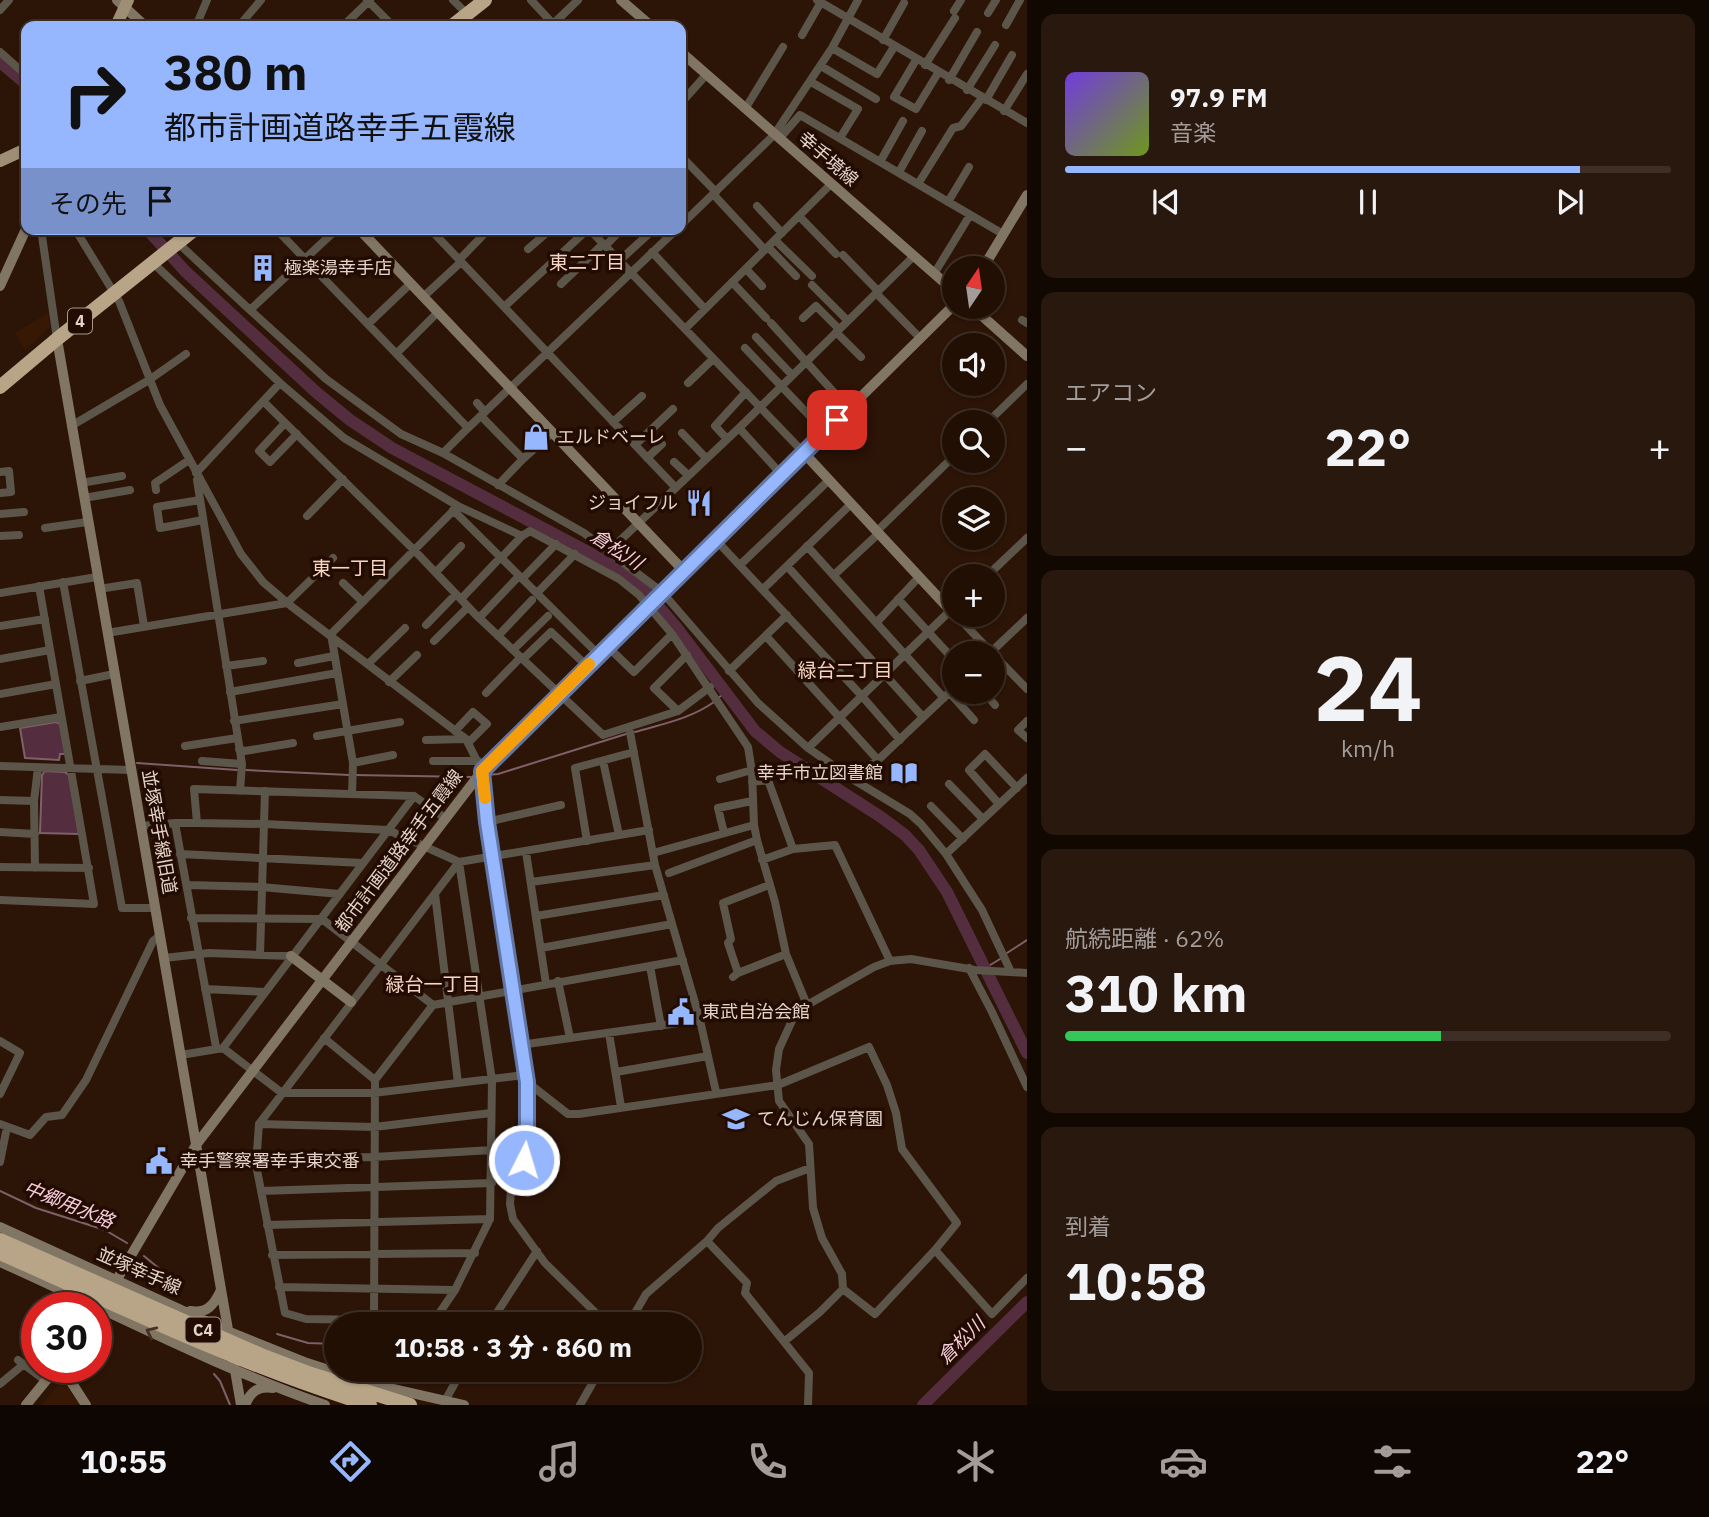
<!DOCTYPE html>
<html lang="ja">
<head>
<meta charset="utf-8">
<style>
	body { margin:0; font-family:"IBM Plex Sans","Noto Sans JP",sans-serif; background:#29180e; color:#f1f3f6; height:100vh; display:flex; flex-direction:column; font-size:26px; white-space:nowrap }
	* { box-sizing:border-box; margin:0 }
	p { font-size:23px; color:#a29c9a }
	.icon { flex:none; width:38px; height:38px; fill:none; stroke:currentColor; stroke-width:2; stroke-linecap:round; stroke-linejoin:round }
	.map { position:relative; flex:1; overflow:hidden }
	.details { display:flex; flex-direction:column; gap:14px; padding:14px; background:#120802; width:682px }
	.details>* { flex:none }
	.hud { position:absolute; left:21px; top:21px; width:665px; height:214px; border-radius:14px; box-shadow:0 2px 5px #0004,0 0 0 2px #3e2f26; background:#96b6fd; color:#111; overflow:hidden }
	.needle { width:46px; rotate:13deg }
	.controls { position:absolute; left:942px; top:256px; display:grid; gap:14px }
	.controls a { display:grid; place-items:center; width:63px; height:63px; border-radius:50%; background:#210f04; box-shadow:0 2px 5px #0004,0 0 0 2px #3e2f26; font-size:35px }
	.speed { position:absolute; left:21px; top:1292px; display:flex; gap:14px; font-size:35px; font-weight:700; text-align:center }
	.speed>* { display:grid; place-content:center; width:91px; height:91px; border-radius:50%; background:#210f04; box-shadow:0 2px 5px #0004,0 0 0 2px #3e2f26; line-height:1 }
	.speed .limit { border:10px solid #d22; background:#fff; color:#111 }
	.pin { position:absolute; display:grid; place-items:center; width:60px; height:60px; color:#fff; margin:-30px; border-radius:14px; box-shadow:0 4px 10px #0006 }
	.me { position:absolute; width:77px; margin:-38px; rotate:5deg; stroke-linejoin:round; filter:drop-shadow(0 0 5px #0008) }
	.turn { display:flex; align-items:center; gap:24px; height:147px; padding:0 28px; font-size:32px }
	.turn .icon { width:91px; height:91px; stroke-width:2.5 }
	.turn b { display:block; font-size:49px; line-height:60px }
	.then { display:flex; align-items:center; height:66px; padding:0 28px; background:#0003; gap:14px; font-size:26px }
	.big { font-size:52px; font-weight:800; line-height:1.1 }
	.details .widget { flex:1; display:flex; flex-direction:column; justify-content:center; gap:10px; min-width:0; padding:0 24px; border-radius:14px; background:#29180e }
	.details .dial { align-items:center; gap:0 }
	.dial b { font-size:91px; line-height:1 }
	.song { display:flex; align-items:center; gap:21px }
	.cover { width:84px; height:84px; border-radius:10px; background:linear-gradient(135deg,hsl(260 70% 55%),hsl(80 70% 35%)) }
	.played { height:7px; border-radius:4px; background:linear-gradient(90deg,#96b6fd 85%,#3e2f26 85%) }
	.keys { display:flex; justify-content:space-around; direction:ltr }
	.heat { display:flex; justify-content:space-between; align-items:center; font-size:38px; direction:ltr }
	.charge { height:10px; border-radius:5px; background:linear-gradient(90deg,#34c759 62%,#3e2f26 0) }
	.trip { position:absolute; left:324px; top:1312px; width:378px; height:70px; border-radius:35px; background:#210f04; box-shadow:0 2px 5px #0004,0 0 0 2px #3e2f26; font-weight:800; line-height:70px; text-align:center }
	.dock { display:flex; height:112px; justify-content:space-around; align-items:center; background:#0d0602; color:#a29c9a }
	.dock .icon { width:49px; height:49px }
	.dock .active { color:#96b6fd }
	.dock b { font-size:32px; color:#f1f3f6 }
	main { display:flex; flex:1; min-height:0 }
	.map>svg:first-child { display:block }
	.built { fill:#361805 }
	.water { fill:#542e3f; stroke:#7f6069; stroke-width:2 }
	.lines { fill:none; stroke-linecap:round; stroke-linejoin:round }
	.stream { stroke:#7f6069; stroke-width:2 }
	.river { stroke:#542e3f; stroke-width:12 }
	.street { stroke:#5c5549; stroke-width:8 }
	.secondary { stroke:#817563; stroke-width:10 }
	.primary { stroke:#9e8e76; stroke-width:12 }
	.highway { stroke:#b8a588; stroke-width:14 }
	.highway-bridge { stroke:#b8a588; stroke-width:14 }
	.oneway { stroke:#433023 }
	.route-casing { stroke:#6276a4; stroke-width:18 }
	.route { stroke:#96b6fd; stroke-width:12 }
	.slow { stroke:#f59e0b; stroke-width:12 }
	.labels { text-anchor:middle; stroke-width:7; stroke-linejoin:round; paint-order:stroke }
	.shield { fill:#220b01; stroke:#aa978e; stroke-width:2 }
	.shield-label { font-size:16px; font-weight:bold; fill:#e4d3ca }
	.street-label { font-size:18px; fill:#e4d3ca; stroke:#220b01 }
	.poi-label { font-size:18px; fill:#e4d3ca; stroke:#220b01; text-anchor:start }
	.neighbourhood-label { font-size:19px; fill:#f7d5c3; stroke:#220b01 }
	.water-label { font-size:19px; font-style:italic; fill:#f7ccdd; stroke:#220b01 }
</style>
</head>
<body>
<main>
<div class="map">
<svg width="1027" height="1405" viewBox="0 0 1027 1405">
	<rect width="100%" height="100%" fill="#2c1406"/>
	<path class="built" d="M48 313 50 327 25 350 15 333Z
		M61 1381H64L79 1405H42Z"/>
	<path class="water" d="M56 722 60 724 66 754H60L59 760 25 758 20 728Z
		M45 771 65 772 69 775 79 834 40 833 42 775Z"/>
	<g class="lines">
		<path class="stream" d="M718 698 725 693
			M635 732C662 724 690 719 714 702
			M137 763 237 770
			M246 770 349 775
			M354 775 471 777
			M487 775 498 774 626 734
			M1007 953 1027 940
			M987 967 1000 959
			M0 1191 36 1208 105 1230 127 1243
			M144 1256 161 1270 173 1286
			M277 1334 308 1343 336 1344
			M214 1374 220 1381 230 1405"/>
		<path class="river" d="M0 62 26 84
			M147 229 185 271 317 393 350 420 392 448 607 562 645 591 677 628 755 731 780 752 881 817 905 835 919 850 947 892 1027 1053
			M923 1405 1027 1302"/>
		<path class="street" d="M367 0 393 26
			M453 0 467 14
			M531 0 555 26
			M817 0 1027 123
			M0 10 9 0
			M954 11 961 0
			M988 13 996 0
			M1006 25 1020 0
			M196 26 207 0
			M239 26 261 0
			M343 26 370 0
			M551 26 578 0
			M802 35 821 2
			M883 40 904 3
			M832 48 877 74 894 47
			M0 52 26 75
			M916 60 894 97 916 109 938 73
			M925 65 955 18
			M821 66 876 99
			M949 80 977 32
			M811 82 858 109 840 138
			M967 90 995 45
			M986 100 1012 55
			M681 103 706 75
			M745 109 783 47
			M1004 111 1027 74
			M779 139 800 115 1003 234
			M22 151 26 164
			M681 156 716 192
			M880 162 903 121
			M899 172 922 131
			M918 184 953 128 961 126 982 98
			M713 194 765 250
			M948 202 969 167
			M757 206 782 233
			M799 216 836 254
			M681 225 774 135 832 48 858 0
			M41 229 57 339
			M75 229 119 301 160 405 241 554 263 582 291 606 466 739 482 771 487 822 527 1082V1130L524 1160 511 1190 510 1204 513 1219 545 1263 608 1325
			M276 229 468 428 677 229
			M430 229 675 487
			M589 229 804 453
			M775 240 812 276
			M178 243 250 310 337 229
			M605 246 622 229
			M768 247 796 276
			M528 249 551 229
			M652 252 705 309
			M843 255 878 291
			M459 260 489 229
			M619 261 654 229
			M153 263 280 383 344 438 458 506 522 536
			M746 269 762 286
			M934 274 970 215
			M732 282 766 318
			M561 284 603 244
			M812 285 848 321
			M876 293 920 338
			M423 297 461 262
			M504 307 588 229
			M250 310 326 379 401 434 443 453 584 533 662 592 758 703 808 748 854 780 910 814 921 824 946 854 982 910 1011 972
			M803 318 816 306 839 329
			M1022 320 1027 323
			M771 323 849 409
			M368 324 410 284
			M685 329 831 184
			M836 332 861 357
			M756 337 792 375
			M745 348 825 432
			M397 353 438 312
			M688 383 713 359
			M263 401 414 550 475 614 603 735 678 711 710 687
			M477 403 485 412
			M481 416 523 459 498 485
			M613 422 642 396
			M988 422 1027 384
			M285 423 259 451 270 462 297 434
			M71 426 149 380 186 354
			M739 428 781 474
			M682 433 706 458
			M727 439 715 426 746 392
			M635 445 673 409
			M443 453 468 428
			M647 458 662 444
			M523 459 552 433
			M674 462 688 475
			M0 472 9 471 11 492 0 493
			M196 473 280 383
			M197 480 242 764 240 791
			M81 483 122 476
			M156 490 155 483 189 460
			M84 498 130 490
			M200 500 157 507 160 528 203 520
			M453 510 599 655
			M0 514 24 512
			M307 516 343 479
			M45 528 87 522
			M876 532 954 456
			M0 536 19 535
			M715 539 861 695 900 740
			M807 546 944 698
			M609 551 739 428 914 256
			M501 558 522 536 530 531 619 579 639 595 672 634 748 747 752 772 754 825 757 840 775 902 786 954 807 1005
			M740 565 828 481
			M787 566 923 717
			M436 572 461 546
			M834 575 878 534
			M987 576 1027 538
			M522 579 556 544
			M63 582 122 908H154
			M343 583 363 602
			M99 589 137 583 144 626
			M763 589 851 504
			M0 593 97 577
			M537 593 575 554
			M461 599 497 561
			M898 599 954 660
			M955 614 992 653
			M479 618 519 576
			M877 622 919 577
			M426 625 456 594
			M0 626 45 619
			M107 633 287 603 333 558
			M331 634 457 507
			M331 634 353 763 352 794
			M498 636 532 600
			M766 636 878 760
			M434 641 468 607
			M607 646 634 672 672 634
			M513 650 548 616
			M990 653 1027 618
			M992 653 1027 689
			M0 659 50 650
			M523 659 551 632 587 666
			M298 663 334 656
			M368 664 405 628
			M226 666 263 661
			M729 671 787 615
			M80 681 114 674
			M389 682 417 655
			M983 691 995 705
			M230 692 337 673
			M949 692 974 720
			M486 693 521 657
			M0 694 56 684
			M678 711 654 688 687 655
			M234 721 343 704
			M1027 721 1018 730 1027 738
			M0 727 61 717
			M629 727 655 865 700 1020 716 1092
			M455 731 473 712 487 724 468 743
			M317 736 400 722
			M426 740 465 739
			M185 746 237 738
			M808 748 954 607
			M239 749 245 751 293 743
			M202 761 242 764
			M433 761H478
			M603 761 619 835
			M353 763 393 755
			M0 766 131 770
			M850 777 878 760 954 688
			M720 779 752 770
			M752 782 768 780 793 849 835 845 890 961
			M949 784 983 819
			M0 800 34 801
			M999 804 969 770 985 754 1017 788
			M931 806 963 839
			M487 822 561 805
			M197 823 264 824 388 830 459 862 649 830
			M141 826 175 823
			M0 832 35 834
			M724 833 718 808 752 801
			M587 841 575 768 634 752
			M526 852 546 984
			M653 853 754 825
			M180 854 363 863
			M946 854 1027 778
			M762 860 793 849
			M459 862 492 1080 490 1219 455 1290 434 1321 306 1319 285 1313 256 1165 259 1124Z
			M0 867 89 868
			M35 868 34 801 38 768
			M669 873 757 840
			M531 882 655 865
			M187 885 261 887 340 894
			M435 894 458 1083
			M0 900 94 904 39 586
			M536 916 664 895
			M191 918 322 919 433 1005
			M541 948 672 924
			M260 955 265 791
			M164 958 209 953 291 956
			M650 966 661 1026
			M969 968 992 1012 1027 1087
			M738 973 728 943 731 939 723 903 769 885
			M733 977 738 973 786 954
			M558 981 570 1038
			M205 989 265 992
			M609 1033 621 1107
			M324 1038 375 1080
			M0 1041 20 1053 0 1094
			M520 1045 700 1020
			M216 1047 175 823H197L194 789 414 796 445 818
			M223 1048 414 796
			M181 1055 223 1048 282 1093H373L524 1075
			M616 1072 708 1056
			M527 1082 568 1114H579L778 1085 869 1047 887 1085 896 1113 902 1149 957 1223 935 1250 875 1314 843 1289
			M0 1124 30 1135 46 1117 62 1115 86 1080 153 941 159 936
			M259 1124 374 1127 491 1113
			M255 1159 374 1157 492 1150
			M0 1162 7 1127
			M261 1191 492 1183
			M267 1225 490 1219
			M707 1241 747 1283 745 1293 809 1373 808 1405
			M935 1250 992 1314 1027 1278
			M272 1255 475 1253
			M279 1287 455 1290
			M374 1320 375 1080 433 1005 683 960
			M489 1325 537 1251
			M628 1325 646 1294 707 1241 718 1228 776 1181 810 1168
			M785 1341 820 1312 843 1289 842 1274 822 1238 813 1208 809 1144 779 1101 776 1070 779 1049 795 1014 807 1005 874 967 890 961 911 959 975 970 1027 973
			M18 1360 46 1381
			M0 1384 24 1364
			M445 1401 462 1370
			M580 1405 600 1370"/>
		<path class="secondary" d="M117 0 145 26
			M621 0 651 26
			M681 52 954 291
			M359 229 683 570
			M983 268 1027 195
			M0 286 26 229
			M971 306 1027 356
			M57 339 241 1405
			M804 453 950 610
			M291 956 351 1002
			M0 1227 227 1331 304 1362 372 1384 464 1405
			M0 1262C108 1310 213 1366 325 1405
			M190 1311C207 1314 214 1305 221 1290
			M96 1315 196 1145 482 771 954 305
			M59 1367 66 1374 86 1405
			M26 1405 57 1367
			M245 1405C251 1391 258 1386 273 1388"/>
		<path class="primary" d="M116 26 128 0
			M0 161 26 149"/>
		<path class="highway" d="M452 26 485 0
			M0 387 57 339 195 229"/>
		<path class="highway-bridge" d="M0 1240 261 1355 311 1374 410 1405
			M0 1253C122 1307 242 1366 370 1405"/>
	</g>
	<defs><path id="oneway-chevron" d="M-2-3.5L2.5 0L-2 3.5" fill="none" stroke-width="1.6" stroke-linecap="round" stroke-linejoin="round" transform="scale(1.75)"/></defs>
	<use class="oneway" href="#oneway-chevron" transform="translate(151 1332) rotate(-155)"/>
	<g class="lines">
		<defs>
			<path id="route" d="M524 1160 527 1130V1082L487 822 482 771 837 420"/>
		</defs>
		<use href="#route" class="route-casing"/>
		<use href="#route" class="route"/>
		<path class="slow" d="M485 798 482 771 589 664"/>
	</g>
	<defs>
		<symbol id="building-bare" viewBox="-9 -9 18 18"><path d="M-4-6H4V6H1V3H-1V6H-4ZM-2.5-4.3h1.7v1.8h-1.7ZM.8-4.3h1.7v1.8H.8ZM-2.5-1h1.7V.8h-1.7ZM.8-1h1.7V.8H.8Z" fill="#96b6fd" stroke="#220b01" stroke-width="2.5" paint-order="stroke"/></symbol>
		<symbol id="shop-bare" viewBox="-9 -9 18 18"><path d="M-5-2.5h2.3a2.7 3.5 0 0 1 5.4 0H5L5.5 6h-11ZM-1.5-2.5h3a1.5 2.3 0 0 0-3 0Z" fill="#96b6fd" stroke="#220b01" stroke-width="2.5" paint-order="stroke"/></symbol>
		<symbol id="restaurant-bare" viewBox="-9 -9 18 18"><path d="M-5-6h1v4h1v-4h1v4h1v-4h1v5L-1.5 .5V6h-2V.5L-5-1ZM5-6V6H3V1.5H1.5Q1.5-4 5-6Z" fill="#96b6fd" stroke="#220b01" stroke-width="2.5" paint-order="stroke"/></symbol>
		<symbol id="library-bare" viewBox="-9 -9 18 18"><path d="M-6-4Q-3-5.5-.7-3.5V5Q-3 3-6 4ZM6-4Q3-5.5 .7-3.5V5Q3 3 6 4Z" fill="#96b6fd" stroke="#220b01" stroke-width="2.5" paint-order="stroke"/></symbol>
		<symbol id="civic-bare" viewBox="-9 -9 18 18"><path d="M-.6-6.5H3V-4.5H.6V-3L4-1V1h2V6H-6V1h2V-1L-.6-3ZM-1.2 2.5V6h2.4V2.5Z" fill="#96b6fd" stroke="#220b01" stroke-width="2.5" paint-order="stroke"/></symbol>
		<symbol id="school-bare" viewBox="-9 -9 18 18"><path d="M0-5L7-2L0 1L-7-2ZM-4 1L0 2.5L4 1V4Q0 6-4 4Z" fill="#96b6fd" stroke="#220b01" stroke-width="2.5" paint-order="stroke"/></symbol>
	</defs>
	<g fill-rule="evenodd">
		<use href="#building-bare" x="244" y="249" width="38" height="38"/>
		<use href="#shop-bare" x="517" y="418" width="38" height="38"/>
		<use href="#restaurant-bare" x="680" y="484" width="38" height="38"/>
		<use href="#library-bare" x="885" y="754" width="38" height="38"/>
		<use href="#civic-bare" x="662" y="993" width="38" height="38"/>
		<use href="#school-bare" x="717" y="1100" width="38" height="38"/>
		<use href="#civic-bare" x="140" y="1142" width="38" height="38"/>
	</g>
	<g class="labels">
		<g class="shield">
			<rect x="68" y="308.5" width="24" height="25" rx="5"/>
			<rect x="185.5" y="1317.5" width="35" height="25" rx="5"/>
		</g>
		<g class="shield-label">
			<text x="80" y="327">4</text>
			<text x="203" y="1336">C4</text>
		</g>
		<g class="street-label">
			<text transform="translate(828 159) rotate(41)" y="6">幸手境線</text>
			<text transform="translate(159 832) rotate(80)" y="6">並塚幸手線旧道</text>
			<text transform="translate(399 851) rotate(-53)" y="6">都市計画道路幸手五霞線</text>
			<text transform="translate(139 1271) rotate(24)" y="6">並塚幸手線</text>
		</g>
		<g class="poi-label">
			<text x="284" y="274">極楽湯幸手店</text>
			<text x="557" y="443">エルドベーレ</text>
			<text x="678" y="509" text-anchor="end">ジョイフル</text>
			<text x="883" y="779" text-anchor="end">幸手市立図書館</text>
			<text x="702" y="1018">東武自治会館</text>
			<text x="757" y="1125">てんじん保育園</text>
			<text x="180" y="1167">幸手警察署幸手東交番</text>
		</g>
		<g class="neighbourhood-label">
			<text x="587" y="269">東二丁目</text>
			<text x="350" y="575">東一丁目</text>
			<text x="845" y="677">緑台二丁目</text>
			<text x="433" y="991">緑台一丁目</text>
		</g>
		<g class="water-label">
			<text transform="translate(617 549) rotate(33)" y="7">倉松川</text>
			<text transform="translate(69 1204) rotate(22)" y="7">中郷用水路</text>
			<text transform="translate(961 1340) rotate(-45)" y="7">倉松川</text>
		</g>
	</g>
</svg>
<div class="controls">
<a><svg class="needle" viewBox="-14 -14 28 28"><path d="M0-13l5 13h-10z" fill="#e53935"/><path d="M0 13l5-13h-10z" fill="#a29c9a"/></svg></a>
<a><svg class="icon" aria-label="sound" viewBox="0 0 24 24"><path d="M4 9h4l5-4v14l-5-4H4zM17 9q2 3 0 6"/></svg></a>
<a><svg class="icon" aria-label="search" viewBox="0 0 24 24"><circle cx="10" cy="10" r="6"/><path d="M15 15l6 6"/></svg></a>
<a><svg class="icon" aria-label="layers" viewBox="0 0 24 24"><path d="M12 4l9 5-9 5-9-5zM3 14l9 5 9-5"/></svg></a>
<a>+</a>
<a>−</a>
</div>
<div class="speed"><div class="limit">30</div></div>
<div class="pin" style="left:837px;top:420px;background:#d93025"><svg class="icon" aria-label="arrive" viewBox="0 0 24 24"><path d="M6 21V4h12l-3 4 3 4H6"/></svg></div>
<svg class="me" style="left:524px;top:1160px" viewBox="-20 -20 40 40"><circle r="17" fill="#96b6fd" stroke="#fff" stroke-width="3"/><path d="M0-11L8 9 0 5-8 9z" fill="#fff"/></svg>
<div class="trip">10:58 · 3 分 · 860 m</div>
<div class="hud">
<div class="turn"><svg class="icon" aria-label="right" viewBox="0 0 24 24"><path d="M7 20v-9h11M14 6l5 5-5 5"/></svg><div><b>380 m</b>都市計画道路幸手五霞線</div></div>
<div class="then">その先<svg class="icon" aria-label="arrive" viewBox="0 0 24 24"><path d="M6 21V4h12l-3 4 3 4H6"/></svg></div>
</div>
</div>
<section class="details">
<div class="widget">
<div class="song"><i class="cover"></i><div><b>97.9 FM</b><p>音楽</p></div></div>
<div class="played"></div>
<div class="keys"><svg class="icon" aria-label="previous" viewBox="0 0 24 24"><path d="M18 5L8 12l10 7zM5 5v14"/></svg><svg class="icon" aria-label="pause" viewBox="0 0 24 24"><path d="M8 5v14M16 5v14"/></svg><svg class="icon" aria-label="next" viewBox="0 0 24 24"><path d="M6 5l10 7-10 7zM19 5v14"/></svg></div>
</div>
<div class="widget"><p>エアコン</p>
<div class="heat"><a>−</a><b class="big">22°</b><a>+</a></div>
</div>
<div class="widget dial"><b>24</b><p>km/h</p></div>
<div class="widget"><p>航続距離 · 62%</p><b class="big">310 km</b><div class="charge"></div></div>
<div class="widget"><p>到着</p><b class="big">10:58</b></div>
</section>
</main>
<nav class="dock">
<b>10:55</b>
<svg class="icon active" aria-label="directions" viewBox="0 0 24 24"><path d="M12 3l9 9-9 9-9-9zM9 14v-3h6M13 9l2 2-2 2"/></svg>
<svg class="icon" aria-label="music" viewBox="0 0 24 24"><path d="M9 18V5l10-2v13"/><circle cx="6" cy="18" r="3"/><circle cx="16" cy="16" r="3"/></svg>
<svg class="icon" aria-label="phone" viewBox="0 0 24 24"><path d="M5 4h4l2 5-3 2q2 4 5 5l2-3 5 2v4C11 20 4 13 5 4z"/></svg>
<svg class="icon" aria-label="climate" viewBox="0 0 24 24"><path d="M12 3v18M4 7l16 10M4 17L20 7"/></svg>
<svg class="icon" aria-label="car" viewBox="0 0 24 24"><path d="M5 17H2v-5l4-1 3-4h7l3 4 3 1v5h-3M9 17h6M6 11h13"/><circle cx="7" cy="17" r="2"/><circle cx="17" cy="17" r="2"/></svg>
<svg class="icon" aria-label="filters" viewBox="0 0 24 24"><path d="M4 7h16M4 17h16"/><circle cx="9" cy="7" r="2"/><circle cx="15" cy="17" r="2"/></svg>
<b>22°</b>
</nav>
</body>
</html>
